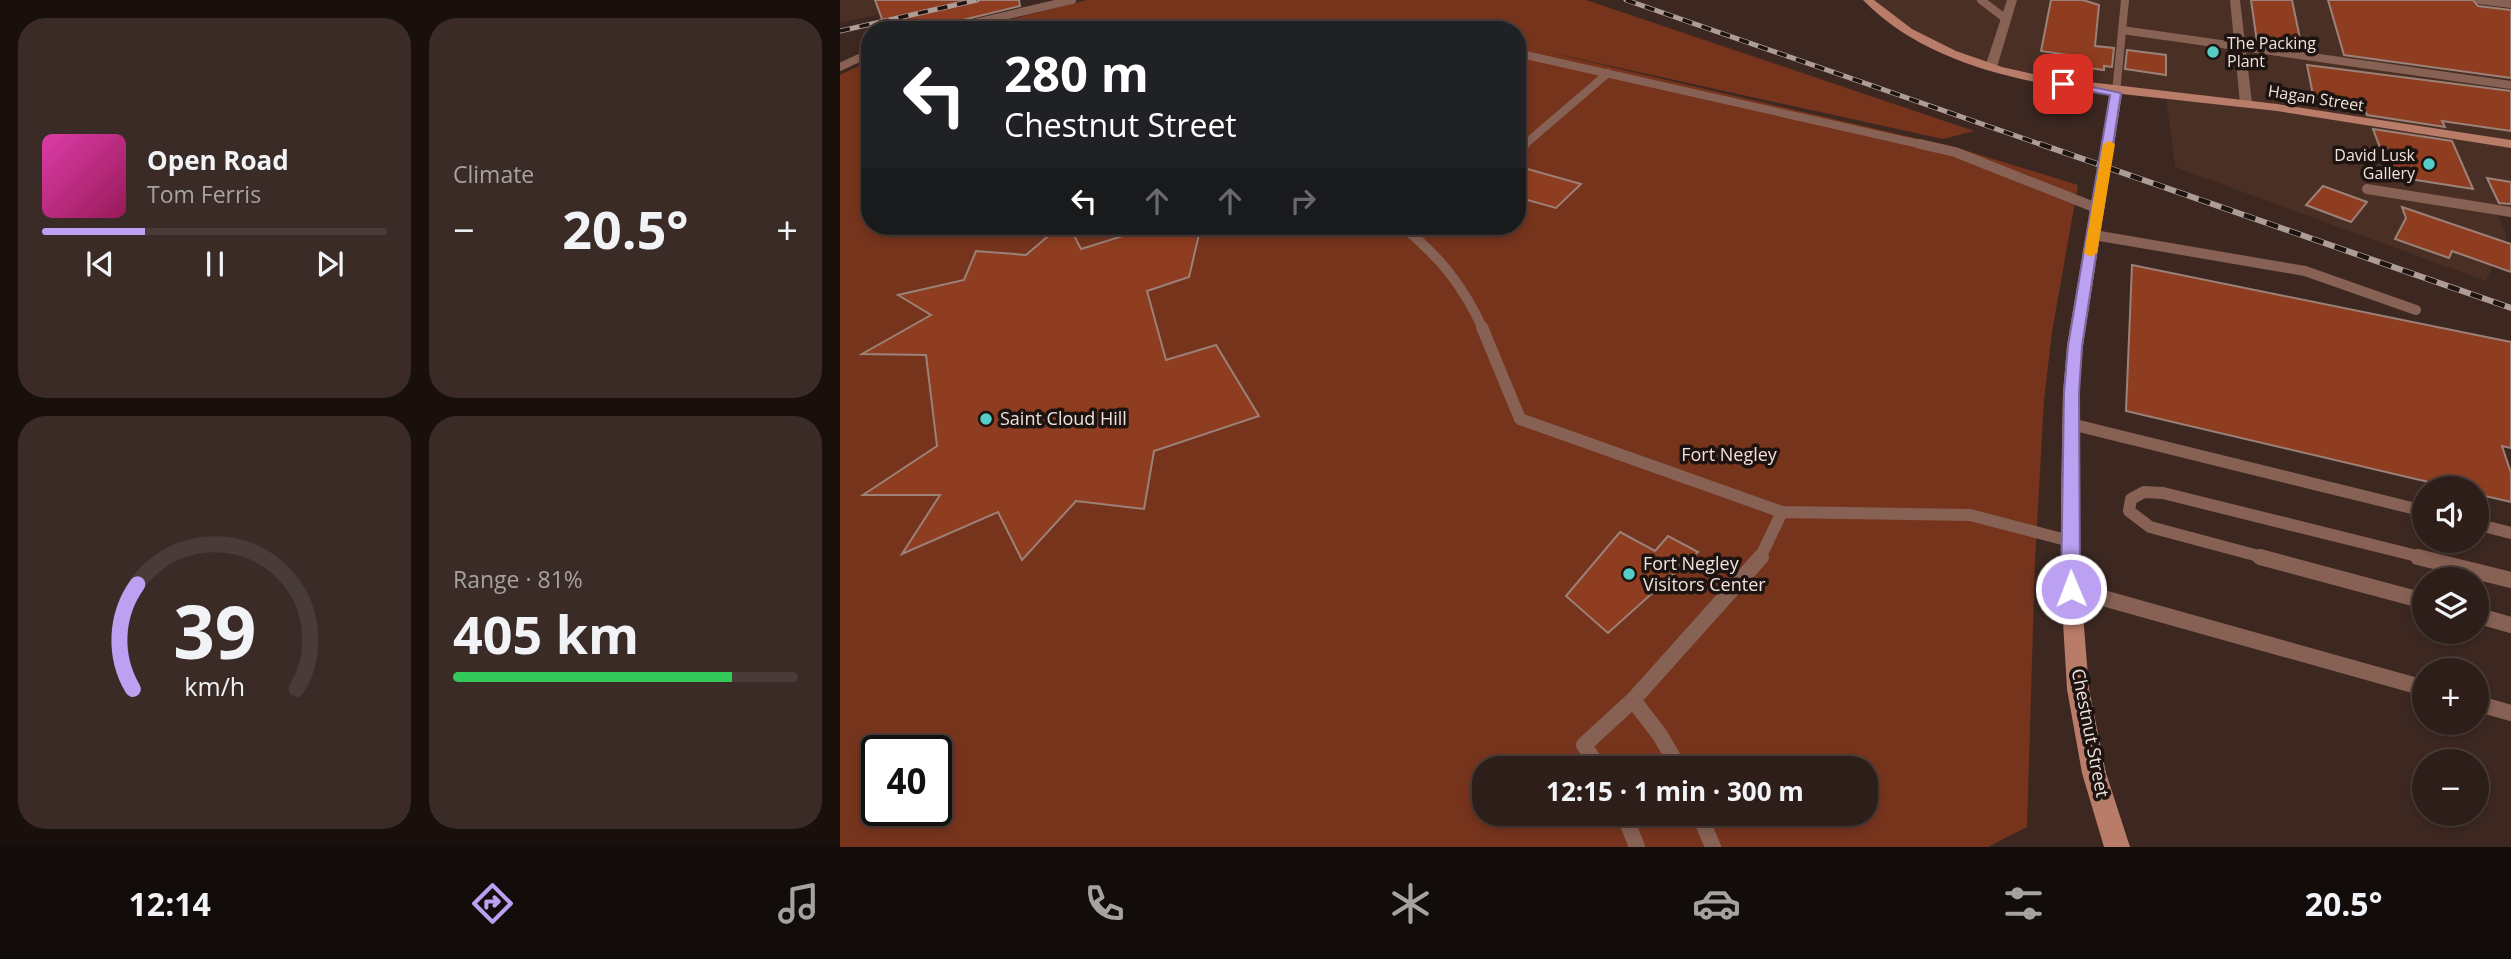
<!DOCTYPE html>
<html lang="en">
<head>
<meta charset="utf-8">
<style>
	body { margin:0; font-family:"Open Sans",sans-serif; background:#3a2b26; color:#f1f3f6; height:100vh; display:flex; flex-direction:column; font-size:26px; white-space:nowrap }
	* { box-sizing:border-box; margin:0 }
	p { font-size:23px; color:#a7a2a2 }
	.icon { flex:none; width:38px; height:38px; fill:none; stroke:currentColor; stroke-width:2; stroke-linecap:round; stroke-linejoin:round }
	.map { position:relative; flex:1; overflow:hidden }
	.details { display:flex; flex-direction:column; gap:18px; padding:18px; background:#19100e; width:840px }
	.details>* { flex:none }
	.hud { position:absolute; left:21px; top:21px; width:665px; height:214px; border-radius:28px; box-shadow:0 4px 10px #0003,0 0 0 2px #493c38; background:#202124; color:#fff; overflow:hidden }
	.buttons { position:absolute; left:1572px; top:476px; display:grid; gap:14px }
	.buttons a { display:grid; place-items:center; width:77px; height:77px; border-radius:50%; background:#2e1e19; box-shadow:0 4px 10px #0003,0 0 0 2px #493c38; font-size:35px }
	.speed { position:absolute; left:21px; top:735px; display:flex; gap:14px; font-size:35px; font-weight:700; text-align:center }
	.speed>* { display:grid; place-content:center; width:91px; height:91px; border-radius:50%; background:#2e1e19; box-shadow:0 4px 10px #0003,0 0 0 2px #493c38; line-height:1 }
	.speed .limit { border:4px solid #111; border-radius:10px; background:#fff; color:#111 }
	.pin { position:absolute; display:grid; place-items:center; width:60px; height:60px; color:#fff; margin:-30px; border-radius:14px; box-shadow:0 4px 10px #0006 }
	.me { position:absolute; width:77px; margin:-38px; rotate:359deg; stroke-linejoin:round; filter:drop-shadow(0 0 5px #0008) }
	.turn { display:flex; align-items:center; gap:24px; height:147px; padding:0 28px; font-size:32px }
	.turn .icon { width:91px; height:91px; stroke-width:2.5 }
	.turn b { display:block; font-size:49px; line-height:60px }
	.lanes { display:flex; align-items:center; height:66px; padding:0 28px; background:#0003; justify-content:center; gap:35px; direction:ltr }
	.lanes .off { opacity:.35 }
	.big { font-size:52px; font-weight:700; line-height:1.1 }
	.details .tile { flex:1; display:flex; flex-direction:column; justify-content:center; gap:10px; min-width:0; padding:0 24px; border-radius:28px; background:#3a2b26 }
	.details .dial { align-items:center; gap:0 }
	.dial svg { height:182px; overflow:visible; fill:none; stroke:#493c38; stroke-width:7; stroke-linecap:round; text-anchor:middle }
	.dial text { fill:#f1f3f6; stroke:none }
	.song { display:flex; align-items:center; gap:21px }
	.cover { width:84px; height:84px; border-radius:10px; background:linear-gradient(135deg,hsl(320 70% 55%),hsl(330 70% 35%)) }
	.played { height:7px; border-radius:4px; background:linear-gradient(90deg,#bca0f2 30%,#493c38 30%) }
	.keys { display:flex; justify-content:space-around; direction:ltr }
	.heat { display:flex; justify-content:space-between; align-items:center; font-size:38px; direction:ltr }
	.charge { height:10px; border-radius:5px; background:linear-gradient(90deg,#34c759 81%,#493c38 0) }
	.details .tiles { flex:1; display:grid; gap:18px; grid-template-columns:repeat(2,1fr) }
	.trip { position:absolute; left:632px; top:756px; width:406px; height:70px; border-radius:28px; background:#2e1e19; box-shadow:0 4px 10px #0003,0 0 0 2px #493c38; font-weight:700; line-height:70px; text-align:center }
	.dock { display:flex; height:112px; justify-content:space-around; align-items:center; background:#120c0a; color:#a7a2a2 }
	.dock .icon { width:49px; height:49px }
	.dock .on { color:#bca0f2 }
	.dock b { font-size:32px; color:#f1f3f6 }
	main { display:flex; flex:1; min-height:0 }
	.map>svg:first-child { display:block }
	.built { fill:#4a2f25 }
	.green { fill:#76341d; fill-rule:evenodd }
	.building { fill:#8e3d20; stroke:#9b8178; stroke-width:2 }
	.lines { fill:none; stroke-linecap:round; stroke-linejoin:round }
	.lane-far3 { stroke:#866154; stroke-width:8 }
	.lane-far2 { stroke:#866154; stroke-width:10 }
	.lane-far1 { stroke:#866154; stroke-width:12 }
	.lane { stroke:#866154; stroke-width:16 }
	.street { fill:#866154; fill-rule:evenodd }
	.secondary { fill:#b87c68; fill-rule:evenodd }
	.rail-far1-casing { stroke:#ae9d97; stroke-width:5 }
	.rail-casing { stroke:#ae9d97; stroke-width:6 }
	.rail-far1 { stroke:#1d1310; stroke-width:3.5; stroke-dasharray:10; stroke-linecap:butt }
	.rail { stroke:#1d1310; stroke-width:4.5; stroke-dasharray:12; stroke-linecap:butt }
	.route { fill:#bca0f2; stroke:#7a689d; stroke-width:2 }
	.slow { fill:#f59e0b }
	.poi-dot { fill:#55cdc6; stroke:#1d1310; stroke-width:2.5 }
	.labels { text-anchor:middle; stroke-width:7; stroke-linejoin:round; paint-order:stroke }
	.far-poi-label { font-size:16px; fill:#f0e2dd; stroke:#1d1310; text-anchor:start }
	.far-street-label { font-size:16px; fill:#f0e2dd; stroke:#1d1310 }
	.poi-label { font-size:18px; fill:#f0e2dd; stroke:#1d1310; text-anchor:start }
	.park-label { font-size:18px; fill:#f6ded5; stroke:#1d1310 }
	.street-label { font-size:18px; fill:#f0e2dd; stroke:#1d1310 }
</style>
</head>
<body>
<main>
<section class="details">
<div class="tiles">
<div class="tile">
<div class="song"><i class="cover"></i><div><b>Open Road</b><p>Tom Ferris</p></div></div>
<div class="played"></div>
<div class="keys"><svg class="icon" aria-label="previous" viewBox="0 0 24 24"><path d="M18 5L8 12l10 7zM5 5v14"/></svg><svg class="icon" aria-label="pause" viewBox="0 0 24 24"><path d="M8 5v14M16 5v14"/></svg><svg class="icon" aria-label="next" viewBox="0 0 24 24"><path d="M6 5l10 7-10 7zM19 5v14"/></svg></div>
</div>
<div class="tile"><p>Climate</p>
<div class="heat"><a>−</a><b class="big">20.5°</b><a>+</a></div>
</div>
<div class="tile dial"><svg viewBox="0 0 100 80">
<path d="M14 69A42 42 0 1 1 86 69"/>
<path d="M14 69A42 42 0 0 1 16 23" stroke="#bca0f2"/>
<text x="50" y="56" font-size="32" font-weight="700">39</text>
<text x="50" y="72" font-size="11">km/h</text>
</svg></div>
<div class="tile"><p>Range · 81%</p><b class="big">405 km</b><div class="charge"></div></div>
</div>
</section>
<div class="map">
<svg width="1671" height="847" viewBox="0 0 1671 847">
	<rect width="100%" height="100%" fill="#3d2821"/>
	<path class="built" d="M0 0H102L0 23Z
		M1028 0H1639L1671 4V212L1655 211 1667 235 1646 281 1335 167 1326 96 1196 79 1096 47Z"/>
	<path class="green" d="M247 0H746L1134 131 1103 139 694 49 1118 148 1238 185 1212 332 1204 400 1195 561 1187 827 1148 847H0V75L30 61V226H677V30H128ZM37 751H96V810H37ZM644 768H1026V814H644Z"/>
	<path class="building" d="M35 0H179L180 6 82 30H46Z
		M1211 0H1243L1259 5 1255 46 1274 48 1272 67 1264 66V70L1235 66 1227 64 1228 55 1201 51Z
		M1411 0H1452L1462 48 1417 42Z
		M1488 0H1633L1638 6 1671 10V78L1504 55Z
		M1287 50 1326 55V75L1285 69Z
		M1467 65 1671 91V131L1602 121 1605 127 1527 115 1524 108 1474 100Z
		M1533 129 1612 141 1633 189 1551 176Z
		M677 166 741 184 716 208 677 197Z
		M1647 178 1671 182V204L1659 203Z
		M1483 186 1527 202 1511 222 1466 205Z
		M1562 207 1671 244V272L1612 251 1609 258 1555 239 1566 218Z
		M220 226H229L241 249 315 226H361L349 277 307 291 326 360 376 345 419 416 314 451 304 509 236 501 182 560 158 512 62 554 100 495H23L97 446 86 355 22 354 91 315 58 295 124 280 136 251 186 255Z
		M1292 265 1671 342V448L1662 446 1671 473V502L1636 494V488H1614L1286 411Z
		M780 532 815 551 828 536 858 552 768 633 726 596Z"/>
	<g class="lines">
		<path class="lane-far3" d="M1141 0 1166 19
			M1639 0 1671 4
			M105 30 232 0
			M1282 30 1671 85
			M677 53 1088 146
			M0 67 30 53
			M1276 93 1285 0
			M683 146 768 73"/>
		<path class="lane-far2" d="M1080 144 1115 152 1259 209
			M677 151 685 144
			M1527 189 1671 212
			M562 226C600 257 622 284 643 329
			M1254 235 1465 271 1576 310"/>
		<path class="lane-far1" d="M642 327 680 419 942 512 1130 515 1230 541
			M1231 424 1584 511
			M1636 524 1671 533
			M920 558 942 512
			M1426 558 1310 527 1289 511 1291 499 1304 492 1323 493 1585 558"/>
		<path class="lane" d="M1420 557 1584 601
			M1578 557 1671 580
			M1231 589 1584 688
			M1636 615 1671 625
			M793 700 820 735 839 768
			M1636 703 1671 713
			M759 768 744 745 793 700 921 557
			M784 814 797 847
			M859 814 873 847"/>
		<path class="street" d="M1167 0H1177L1157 67 1147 69 1145 67Z
			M1390 0H1400L1412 103 1406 107 1400 103Z"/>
		<path class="secondary" d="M1023 0H1034L1072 29 1116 51 1162 67 1206 77 1437 104 1671 140V148L1437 111 1282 94 1243 346 1239 393V497L1241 589 1249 689 1266 773 1290 847H1264L1242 773 1227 689 1221 589V497L1223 393 1227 346 1270 93C1185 84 1085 64 1023 0Z"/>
		<defs>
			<path id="rail-far1" d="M786 0 1205 146
				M0 31 137 0"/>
			<path id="rail" d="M1200 144 1671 308"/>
		</defs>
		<use href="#rail-far1" class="rail-far1-casing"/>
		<use href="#rail" class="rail-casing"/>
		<use href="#rail-far1" class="rail-far1"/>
		<use href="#rail" class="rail"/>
	</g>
	<path class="route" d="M1223 81 1281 93 1242 346 1239 393 1240 589 1237 595 1231 597 1224 595 1221 589 1224 393 1228 346 1270 95 1219 86 1218 84Z"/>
	<path class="slow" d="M1269 141 1275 144 1257 253 1251 257 1244 253 1263 144Z"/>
	<g class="poi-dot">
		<circle cx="1373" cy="52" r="7"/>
		<circle cx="1589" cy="164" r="7"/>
		<circle cx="146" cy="419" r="7"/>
		<circle cx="789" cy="574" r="7"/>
	</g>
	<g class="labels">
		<g class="far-poi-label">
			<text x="1387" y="49">The Packing<tspan x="1387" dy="18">Plant</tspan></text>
			<text x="1575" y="161" text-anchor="end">David Lusk<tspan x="1575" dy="18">Gallery</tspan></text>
		</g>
		<g class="far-street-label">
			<text transform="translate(1476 98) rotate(9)" y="6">Hagan Street</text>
		</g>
		<g class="poi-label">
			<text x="160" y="425">Saint Cloud Hill</text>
			<text x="803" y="570">Fort Negley<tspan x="803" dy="21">Visitors Center</tspan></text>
		</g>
		<g class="park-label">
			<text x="889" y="461">Fort Negley</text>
		</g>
		<g class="street-label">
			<text transform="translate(1250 733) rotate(79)" y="6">Chestnut Street</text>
		</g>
	</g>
</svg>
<div class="buttons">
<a><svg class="icon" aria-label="sound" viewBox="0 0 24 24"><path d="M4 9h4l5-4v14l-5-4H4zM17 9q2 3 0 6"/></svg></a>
<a><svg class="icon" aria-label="layers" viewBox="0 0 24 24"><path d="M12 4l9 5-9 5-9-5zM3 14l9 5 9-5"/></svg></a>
<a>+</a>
<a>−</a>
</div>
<div class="speed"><div class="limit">40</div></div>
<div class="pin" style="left:1223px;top:84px;background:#d93025"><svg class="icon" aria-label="arrive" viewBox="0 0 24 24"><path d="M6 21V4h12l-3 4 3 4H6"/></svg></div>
<svg class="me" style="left:1231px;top:589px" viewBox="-20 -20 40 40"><circle r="17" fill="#bca0f2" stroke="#fff" stroke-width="3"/><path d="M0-11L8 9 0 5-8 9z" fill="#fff"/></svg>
<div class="trip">12:15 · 1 min · 300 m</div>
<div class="hud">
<div class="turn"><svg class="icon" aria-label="left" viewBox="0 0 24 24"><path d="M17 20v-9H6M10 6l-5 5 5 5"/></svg><div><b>280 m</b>Chestnut Street</div></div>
<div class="lanes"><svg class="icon" aria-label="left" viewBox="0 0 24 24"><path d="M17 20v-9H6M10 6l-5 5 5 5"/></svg><svg class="icon off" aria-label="ahead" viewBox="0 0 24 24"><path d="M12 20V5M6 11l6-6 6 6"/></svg><svg class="icon off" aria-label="ahead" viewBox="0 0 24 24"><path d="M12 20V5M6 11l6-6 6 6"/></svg><svg class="icon off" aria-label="right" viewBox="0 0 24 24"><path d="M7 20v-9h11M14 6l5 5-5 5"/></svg></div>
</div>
</div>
</main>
<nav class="dock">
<b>12:14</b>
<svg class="icon on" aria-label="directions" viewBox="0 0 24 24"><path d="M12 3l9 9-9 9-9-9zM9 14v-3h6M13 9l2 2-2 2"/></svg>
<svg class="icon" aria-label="music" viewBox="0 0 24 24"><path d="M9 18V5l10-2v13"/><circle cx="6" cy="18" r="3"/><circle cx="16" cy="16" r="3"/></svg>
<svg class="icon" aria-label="phone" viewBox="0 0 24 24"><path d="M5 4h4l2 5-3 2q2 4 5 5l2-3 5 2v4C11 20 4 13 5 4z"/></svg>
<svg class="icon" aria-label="climate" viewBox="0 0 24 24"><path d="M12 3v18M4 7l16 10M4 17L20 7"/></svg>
<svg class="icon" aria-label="car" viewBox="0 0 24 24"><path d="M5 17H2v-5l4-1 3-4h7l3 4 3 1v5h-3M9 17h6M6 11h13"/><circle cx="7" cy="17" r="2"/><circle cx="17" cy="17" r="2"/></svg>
<svg class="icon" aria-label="filters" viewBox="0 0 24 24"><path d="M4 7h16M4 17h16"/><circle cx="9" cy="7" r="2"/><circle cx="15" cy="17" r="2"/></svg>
<b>20.5°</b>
</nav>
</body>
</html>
